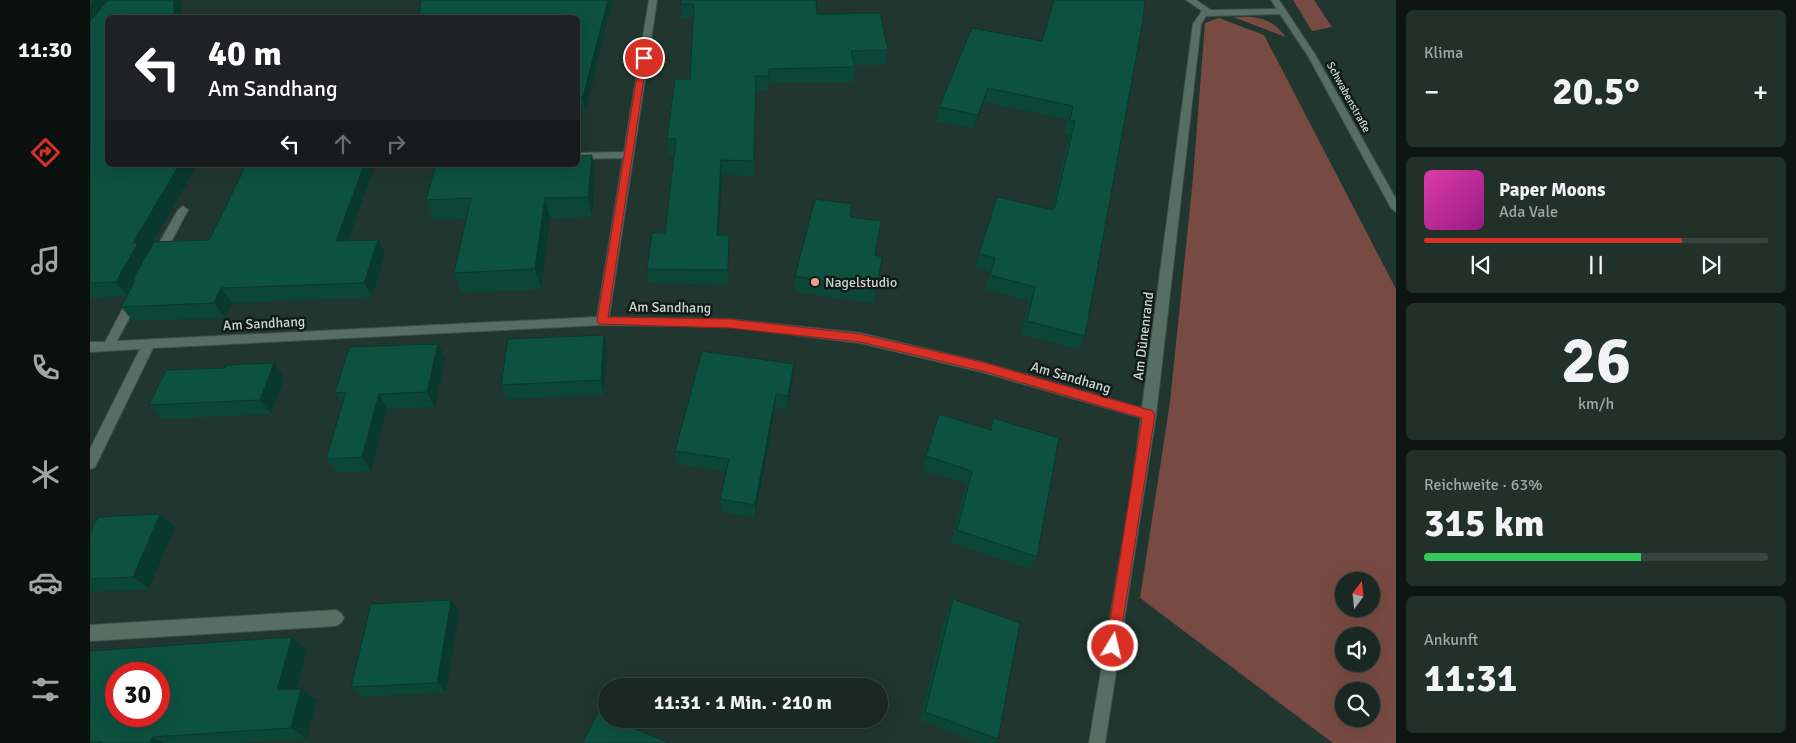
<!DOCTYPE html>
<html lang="de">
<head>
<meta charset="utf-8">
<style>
	body { margin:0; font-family:Signika,sans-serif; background:#22302a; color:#f1f3f6; height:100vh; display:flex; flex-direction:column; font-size:19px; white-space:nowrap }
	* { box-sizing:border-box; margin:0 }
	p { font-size:16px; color:#9fa6a5 }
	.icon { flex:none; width:28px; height:28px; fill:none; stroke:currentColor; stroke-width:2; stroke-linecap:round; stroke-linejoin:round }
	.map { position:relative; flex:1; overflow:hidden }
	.panel { display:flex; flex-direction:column; gap:10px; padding:10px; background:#0e1613; width:400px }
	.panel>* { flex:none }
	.banner { position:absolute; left:15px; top:15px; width:475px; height:152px; border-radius:8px; box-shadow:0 5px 20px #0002,0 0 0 1px #374440; background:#202124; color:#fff; overflow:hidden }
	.needle { width:32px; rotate:15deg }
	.tools { position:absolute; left:1245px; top:572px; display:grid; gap:10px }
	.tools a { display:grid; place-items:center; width:45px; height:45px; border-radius:50%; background:#192822; box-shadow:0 5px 20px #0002,0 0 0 1px #374440; font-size:25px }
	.speed { position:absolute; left:15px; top:662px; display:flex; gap:10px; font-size:25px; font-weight:700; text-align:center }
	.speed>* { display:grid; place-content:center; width:65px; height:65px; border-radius:50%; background:#192822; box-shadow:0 5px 20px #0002,0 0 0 1px #374440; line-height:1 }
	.speed .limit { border:8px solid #d22; background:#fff; color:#111 }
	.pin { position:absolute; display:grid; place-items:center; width:42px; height:42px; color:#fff; margin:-21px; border:2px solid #fff; border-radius:50%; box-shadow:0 1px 5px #0007 }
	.me { position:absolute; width:55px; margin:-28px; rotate:9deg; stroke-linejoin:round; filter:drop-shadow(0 0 4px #0008) }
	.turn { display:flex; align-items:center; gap:18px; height:105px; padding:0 20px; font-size:22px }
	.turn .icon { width:65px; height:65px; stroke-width:2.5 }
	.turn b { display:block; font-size:35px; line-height:42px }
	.lanes { display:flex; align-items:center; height:48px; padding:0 20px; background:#0003; justify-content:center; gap:25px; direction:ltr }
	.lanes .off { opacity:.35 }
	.big { font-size:38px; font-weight:800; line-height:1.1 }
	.panel .tile { flex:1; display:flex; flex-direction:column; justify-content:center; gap:8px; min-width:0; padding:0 18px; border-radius:8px; background:#22302a }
	.panel .dial { align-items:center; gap:0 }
	.dial b { font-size:65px; line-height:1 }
	.song { display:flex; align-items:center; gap:15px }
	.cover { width:60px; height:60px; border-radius:8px; background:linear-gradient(135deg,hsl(320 70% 55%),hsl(310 70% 35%)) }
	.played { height:5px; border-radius:2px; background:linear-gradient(90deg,#d93025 75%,#374440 75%) }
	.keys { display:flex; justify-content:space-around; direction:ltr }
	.heat { display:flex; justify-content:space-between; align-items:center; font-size:28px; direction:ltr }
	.charge { height:8px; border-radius:4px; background:linear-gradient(90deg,#34c759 63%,#374440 0) }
	.trip { position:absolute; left:508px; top:678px; width:290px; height:50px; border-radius:25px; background:#192822; box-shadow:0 5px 20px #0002,0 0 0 1px #374440; font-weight:800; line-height:50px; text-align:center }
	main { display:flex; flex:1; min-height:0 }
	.menu { display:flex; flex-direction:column; width:90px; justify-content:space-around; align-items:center; background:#0a100e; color:#9fa6a5 }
	.menu .icon { width:35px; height:35px }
	.menu .selected { color:#d93025 }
	.menu b { font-size:22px; color:#f1f3f6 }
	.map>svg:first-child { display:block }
	.green { fill:#784b42; fill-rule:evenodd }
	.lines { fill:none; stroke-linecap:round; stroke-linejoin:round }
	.minor-casing { stroke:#3e514b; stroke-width:2 }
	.minor { fill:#576e65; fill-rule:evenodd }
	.wall { fill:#0b4636 }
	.shaded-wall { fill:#09392c }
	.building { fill:#0d513f; stroke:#09392c; fill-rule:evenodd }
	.route { fill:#d93025; stroke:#8d1f18 }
	.poi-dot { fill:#f49d8b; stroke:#121b18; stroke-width:2 }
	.labels { text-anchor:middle; stroke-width:5; stroke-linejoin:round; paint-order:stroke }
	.far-street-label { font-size:11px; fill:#cad6d1; stroke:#121b18 }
	.poi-label { font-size:14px; fill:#cad6d1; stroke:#121b18; text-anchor:start }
	.street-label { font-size:14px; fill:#cad6d1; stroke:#121b18 }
</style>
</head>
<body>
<main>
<nav class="menu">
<b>11:30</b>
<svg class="icon selected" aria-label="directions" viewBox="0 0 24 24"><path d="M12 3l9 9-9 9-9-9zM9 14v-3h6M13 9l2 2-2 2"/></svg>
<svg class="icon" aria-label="music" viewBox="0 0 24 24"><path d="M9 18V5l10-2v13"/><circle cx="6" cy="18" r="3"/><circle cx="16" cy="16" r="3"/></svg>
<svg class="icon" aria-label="phone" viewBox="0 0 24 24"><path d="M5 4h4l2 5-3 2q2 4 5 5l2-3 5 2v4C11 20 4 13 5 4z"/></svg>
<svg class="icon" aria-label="climate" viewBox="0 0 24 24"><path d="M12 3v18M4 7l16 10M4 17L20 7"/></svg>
<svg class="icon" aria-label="car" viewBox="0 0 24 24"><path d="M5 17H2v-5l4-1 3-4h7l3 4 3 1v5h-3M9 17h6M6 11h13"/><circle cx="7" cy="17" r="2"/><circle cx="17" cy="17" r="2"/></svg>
<svg class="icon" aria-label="filters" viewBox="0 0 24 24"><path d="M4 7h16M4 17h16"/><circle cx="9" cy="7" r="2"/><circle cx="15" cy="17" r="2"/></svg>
</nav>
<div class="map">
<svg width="1306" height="743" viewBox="0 0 1306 743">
	<rect width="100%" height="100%" fill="#21362e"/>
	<path class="green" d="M1203 0H1224L1242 27 1222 31Z
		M1143 17C1167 16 1180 17 1196 37Z
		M1129 18 1174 35 1306 289V743H1243L1050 598 1080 402 1103 178 1115 23ZM1254 581H1281V609H1254ZM1254 636H1281V664H1254ZM1254 691H1281V719H1254Z"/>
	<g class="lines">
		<defs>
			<path id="minor" d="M559 0H567L519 317 639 319 770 333 892 362 1052 408 1103 24 1112 11 1096 0H1106L1121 10 1187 9 1181 0H1189L1226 56 1306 199V212L1301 208 1218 56 1190 14 1116 16 1111 24 1066 415 1015 743H999L1041 492 1051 418 892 372 770 343 639 327 512 325 63 348 5 467 0 469V449L50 349 0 352V342H15L40 295 44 294 50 298 27 341 507 317 533 158 488 159V153L534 152Z
				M93 206 98 210 73 257 67 261 63 260 61 257 88 210Z
				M246 610 251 613 254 618 251 623 246 626 0 641V625Z"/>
		</defs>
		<use href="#minor" class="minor-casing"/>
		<use href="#minor" class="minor"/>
	</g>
	<path class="wall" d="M0 0 91 2 92 18H18V165H107L57 253V254L119 240 156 165H293L292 168H284L259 241 295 254 282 297 142 303 135 318 43 321 31 307 37 296 0 298Z
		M523 0 495 111H488V18Z
		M591 0 727 14 798 50 796 65H764L765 67 763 82 679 83V90H666L664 176 632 175 628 235 639 250 638 285 559 283 557 269 575 233 584 154H578L577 139 600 79 603 18H591Z
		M1055 0 995 336 989 350 931 334 939 301 895 289 900 272 884 268 907 197 962 210 979 135 974 134 978 120 894 102 884 129 846 121 849 107 952 41Z
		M505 175 502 217 460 218 451 289 372 293 364 273 376 219 344 220 336 200Z
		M762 204 760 217 785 255 792 257 784 304 704 292 705 276Z
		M517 349 514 395 416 399 411 385Z
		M355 358 345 407 297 409 281 471 246 473 236 459 253 404 245 393Z
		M194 378 181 414 73 419 59 405Z
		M703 378 697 410 685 408 665 517 631 512 630 499 636 472 586 464 585 451Z
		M903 418 947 557 939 569 861 543 876 484 832 470 845 428 899 429Z
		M85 527 59 589 0 592V533Z
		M863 599 908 739 905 743H889L830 720 857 610Z
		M369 612 356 692 273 697 261 687Z
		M202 637 217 650 207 689 227 700 217 739 149 743H0V651Z"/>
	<path class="shaded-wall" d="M4 0H19L0 30V5Z
		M84 0H90L91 2 92 18H84Z
		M518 0H523L495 111 493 97Z
		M898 88 894 102 884 129 888 115Z
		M502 155 505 175 502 217 498 197Z
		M631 160 632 175 628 250 627 235Z
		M89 165H107L57 253 60 257 45 281H42L45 284 38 296 26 282 43 243Z
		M274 165H283L284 168 253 255 246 241Z
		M455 198 460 218 451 289 445 269Z
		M288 240 295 254 282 297 274 283Z
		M131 288 142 303 135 318 124 303Z
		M514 335 517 349 514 395 511 380Z
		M348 344 355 358 345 407 337 392Z
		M184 363 194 378 181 414 170 400Z
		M704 364 703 378 697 410 698 396Z
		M289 394 297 409 281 471 272 457Z
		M686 394 685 408 665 517V505Z
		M70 514 85 527 59 589 43 577Z
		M361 600 369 612 356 692 347 683Z
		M202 637 217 650 203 701 187 690Z
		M211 689 227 700 217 739 201 728Z
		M62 737 74 743H60Z"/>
	<path class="building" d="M0 0H4L0 5Z
		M18 0H84V18H18V165H89L43 243H48L26 282 0 283V21Z
		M331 0H518L493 97H488V18H329Z
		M591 0H726L727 14 790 13 798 50 761 51 765 67 679 69V76H666L664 161 631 160 627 235H639L638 270 557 269 562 233H575L586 139H577L585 79H600L604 4H590Z
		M964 0H1055L1053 20 995 336 937 321 945 287 900 275 905 258 889 254 907 197 964 210 985 121 980 120 983 106 898 88 888 115 849 107 882 28 952 41Z
		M502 155 498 197 455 198 445 269 364 273 381 198 336 200 345 167 413 165H488V156Z
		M156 165H274L246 241 288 240 274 283 131 288 124 303 31 307 45 281H42L64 242 119 240Z
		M725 199 762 204 760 217 791 221 785 255 792 257 787 289 705 276Z
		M514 335 511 380 411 385 418 339Z
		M348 344 337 392 289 394 272 457 236 459 256 392 245 393 259 347Z
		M612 351 704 364 698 396 686 394 665 505 630 499 639 459 585 451Z
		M184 363 170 400 59 405 76 370 135 368 136 365Z
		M849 414 901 430 903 418 969 438 947 557 867 530 882 471 836 456Z
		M70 514 43 577 0 579V533L8 517Z
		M863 599 930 623 908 739 835 712Z
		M361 600 347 683 261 687 281 604Z
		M202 637 187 690 211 689 201 728 62 737 60 743H10L11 741 0 742V651ZM26 674H69V716H26Z
		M508 712 516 716V719H523L579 743H493Z"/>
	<path class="route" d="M554 56 557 58 518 317 639 319 770 334 892 362 1063 411 1065 415 1028 652 1023 654 1018 652 1016 646 1052 418 892 371 770 342 639 328 509 324 507 321 550 58Z"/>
	<circle class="poi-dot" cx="725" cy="282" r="5"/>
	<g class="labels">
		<g class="far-street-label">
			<text transform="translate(1259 97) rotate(61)" y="4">Schwabenstraße</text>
		</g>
		<g class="poi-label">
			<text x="735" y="287">Nagelstudio</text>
		</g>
		<g class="street-label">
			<text transform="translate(580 307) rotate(1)" y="5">Am Sandhang</text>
			<text transform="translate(174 323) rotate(-3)" y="5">Am Sandhang</text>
			<text transform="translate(1053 336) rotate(-83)" y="5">Am Dünenrand</text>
			<text transform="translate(981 377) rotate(16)" y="5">Am Sandhang</text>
		</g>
	</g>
</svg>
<div class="tools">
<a><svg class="needle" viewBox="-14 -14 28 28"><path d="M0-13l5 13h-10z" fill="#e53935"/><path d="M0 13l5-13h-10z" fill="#9fa6a5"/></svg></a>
<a><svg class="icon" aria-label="sound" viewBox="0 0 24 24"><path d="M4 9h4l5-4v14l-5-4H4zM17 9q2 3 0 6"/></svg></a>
<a><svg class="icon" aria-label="search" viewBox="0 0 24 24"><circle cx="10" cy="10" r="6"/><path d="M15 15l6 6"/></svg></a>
</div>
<div class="speed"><div class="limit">30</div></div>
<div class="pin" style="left:554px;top:58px;background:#d93025"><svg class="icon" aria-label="arrive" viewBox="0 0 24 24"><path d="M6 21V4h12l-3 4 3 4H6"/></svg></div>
<svg class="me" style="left:1023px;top:646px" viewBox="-20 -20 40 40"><circle r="17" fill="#d93025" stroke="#fff" stroke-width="3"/><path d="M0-11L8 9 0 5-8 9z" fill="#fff"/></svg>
<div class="trip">11:31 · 1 Min. · 210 m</div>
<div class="banner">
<div class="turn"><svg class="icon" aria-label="left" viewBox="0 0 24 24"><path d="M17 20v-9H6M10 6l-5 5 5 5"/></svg><div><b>40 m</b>Am Sandhang</div></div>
<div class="lanes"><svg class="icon" aria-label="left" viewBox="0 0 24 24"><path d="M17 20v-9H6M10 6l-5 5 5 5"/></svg><svg class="icon off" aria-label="ahead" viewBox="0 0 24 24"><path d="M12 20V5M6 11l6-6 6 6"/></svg><svg class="icon off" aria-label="right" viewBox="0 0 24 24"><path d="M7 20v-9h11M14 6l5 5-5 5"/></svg></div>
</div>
</div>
<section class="panel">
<div class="tile"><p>Klima</p>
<div class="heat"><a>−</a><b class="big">20.5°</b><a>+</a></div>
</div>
<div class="tile">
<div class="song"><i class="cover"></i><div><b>Paper Moons</b><p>Ada Vale</p></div></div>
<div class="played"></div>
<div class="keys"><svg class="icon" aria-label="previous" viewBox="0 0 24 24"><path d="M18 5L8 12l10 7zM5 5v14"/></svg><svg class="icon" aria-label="pause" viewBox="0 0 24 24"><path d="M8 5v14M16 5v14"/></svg><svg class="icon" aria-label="next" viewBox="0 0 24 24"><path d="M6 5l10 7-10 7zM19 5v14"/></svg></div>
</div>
<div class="tile dial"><b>26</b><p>km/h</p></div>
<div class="tile"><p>Reichweite · 63%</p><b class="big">315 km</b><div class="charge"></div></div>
<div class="tile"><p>Ankunft</p><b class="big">11:31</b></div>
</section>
</main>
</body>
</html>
